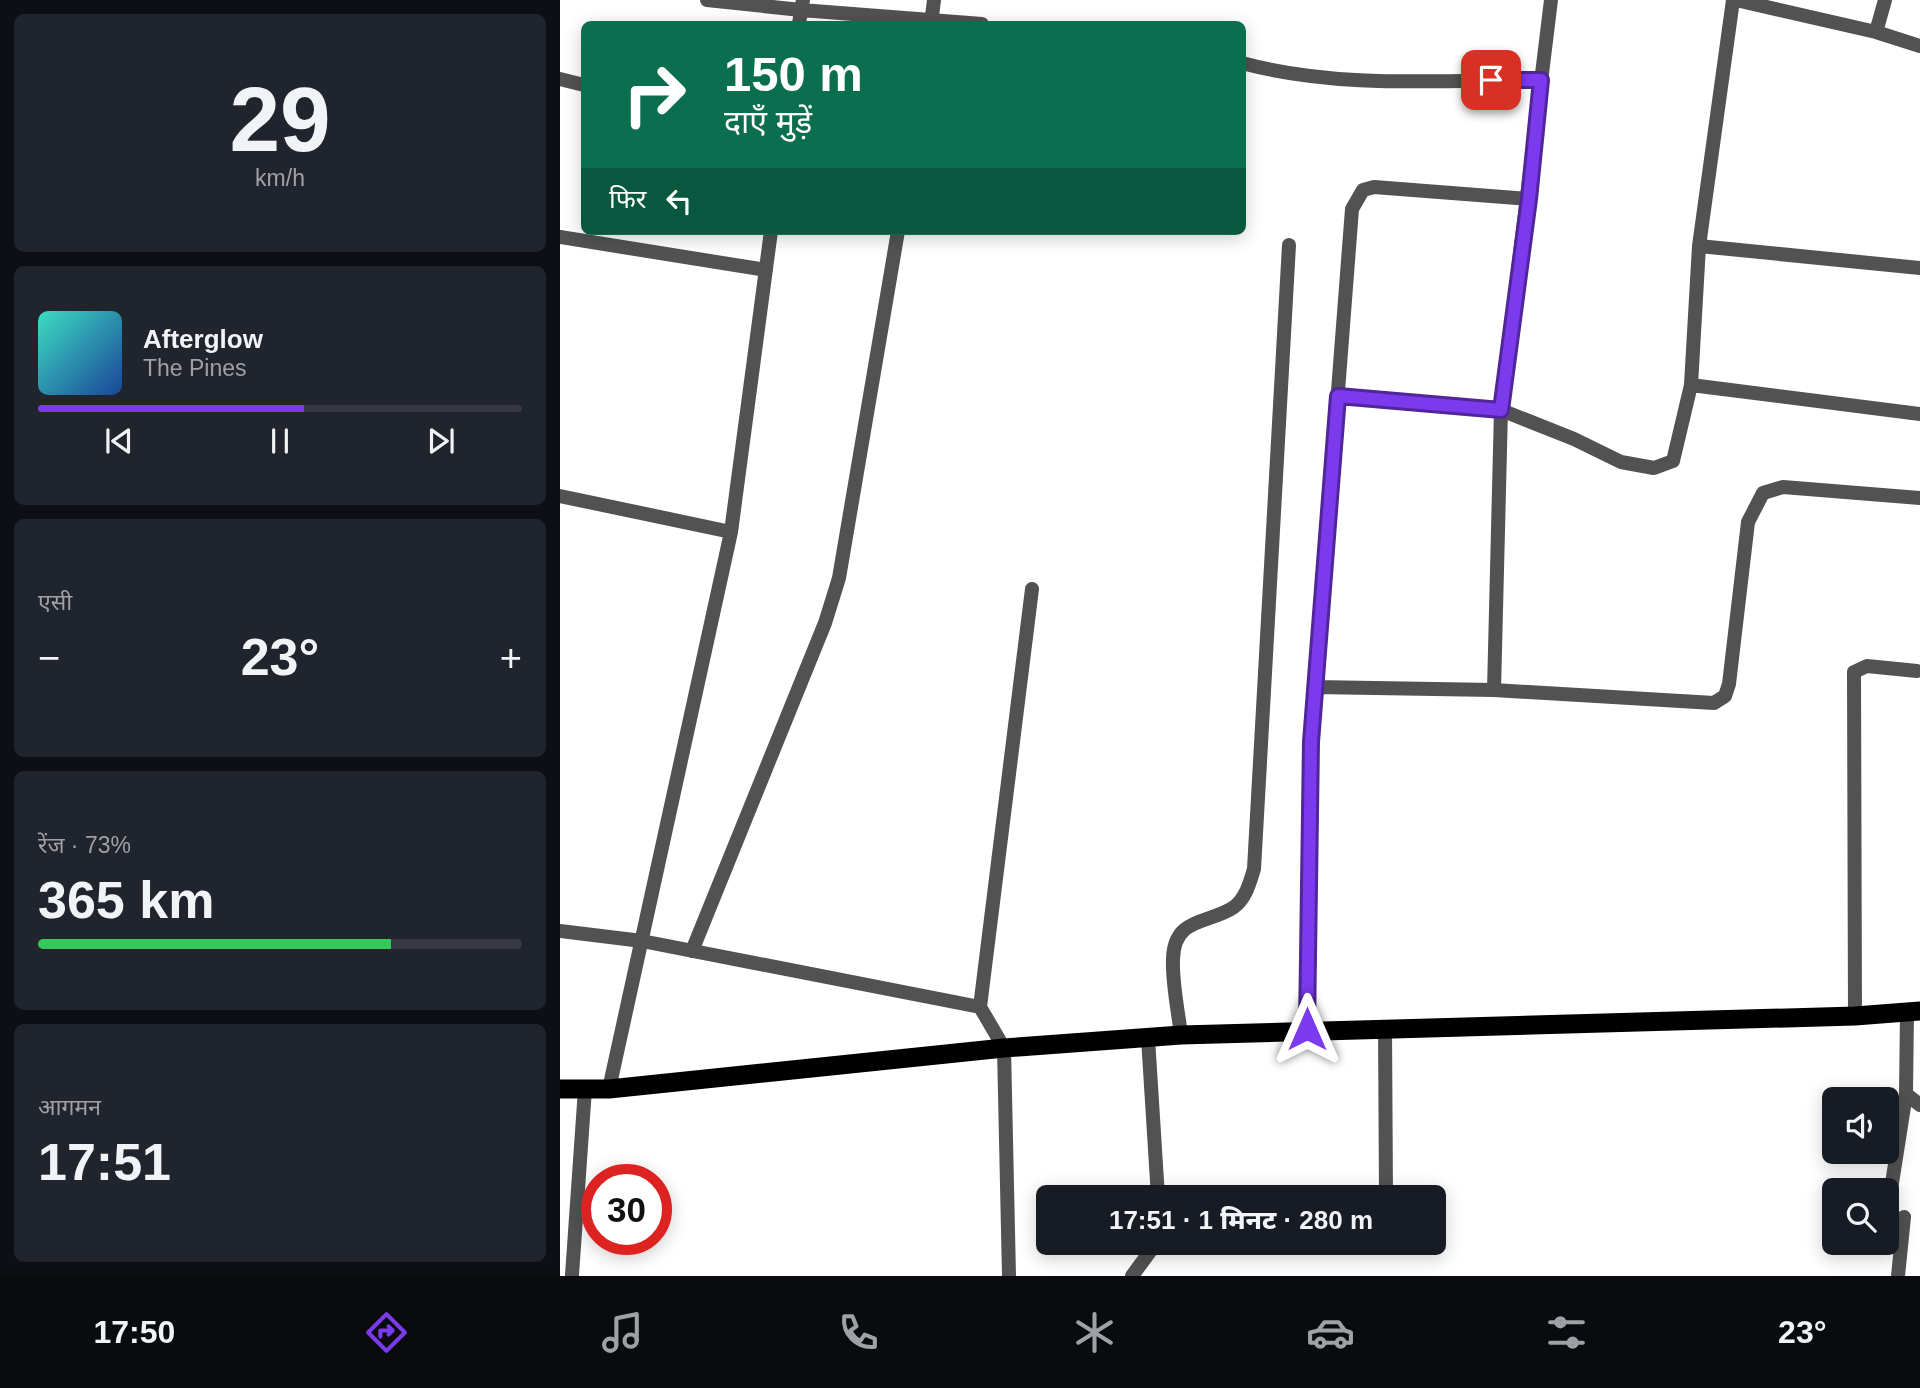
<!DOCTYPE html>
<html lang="hi">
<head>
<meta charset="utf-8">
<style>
	body { margin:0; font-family:Arial,"Noto Sans Devanagari",sans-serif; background:#20242c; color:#f1f3f6; height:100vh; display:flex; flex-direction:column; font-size:26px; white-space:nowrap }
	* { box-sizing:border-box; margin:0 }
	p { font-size:23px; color:#9ea1a6 }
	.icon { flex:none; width:38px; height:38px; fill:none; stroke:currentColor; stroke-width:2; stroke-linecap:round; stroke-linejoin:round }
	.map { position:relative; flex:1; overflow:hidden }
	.drawer { display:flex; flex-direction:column; gap:14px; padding:14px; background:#0d0f14; width:560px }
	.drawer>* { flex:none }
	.hud { position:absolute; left:21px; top:21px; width:665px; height:214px; border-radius:10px; box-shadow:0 4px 18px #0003; background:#0b6e4f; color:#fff; overflow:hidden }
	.tools { position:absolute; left:1262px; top:1087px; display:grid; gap:14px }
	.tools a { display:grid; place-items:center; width:77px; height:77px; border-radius:10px; background:#171b24; box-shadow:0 4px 18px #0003; font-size:35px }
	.speed { position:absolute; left:21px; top:1164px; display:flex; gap:14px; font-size:35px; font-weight:700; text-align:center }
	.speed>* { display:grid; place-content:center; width:91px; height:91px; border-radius:50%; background:#171b24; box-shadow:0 4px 18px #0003; line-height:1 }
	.speed .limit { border:10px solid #d22; background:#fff; color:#111 }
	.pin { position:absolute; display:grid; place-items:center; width:60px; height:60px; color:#fff; margin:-30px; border-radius:14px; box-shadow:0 4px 10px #0006 }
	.me { position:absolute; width:77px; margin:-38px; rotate:0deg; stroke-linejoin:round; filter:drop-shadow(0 0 5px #0008) }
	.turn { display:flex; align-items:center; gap:24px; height:147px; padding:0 28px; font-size:32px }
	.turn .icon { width:91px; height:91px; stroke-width:2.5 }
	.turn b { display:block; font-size:49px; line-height:60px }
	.then { display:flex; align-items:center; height:66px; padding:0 28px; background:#0003; gap:14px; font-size:26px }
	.big { font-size:52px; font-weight:800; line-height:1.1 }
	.drawer .widget { flex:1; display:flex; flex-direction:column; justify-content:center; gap:10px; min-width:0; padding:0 24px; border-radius:10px; background:#20242c }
	.drawer .dial { align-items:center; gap:0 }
	.dial b { font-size:91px; line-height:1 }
	.song { display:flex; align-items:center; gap:21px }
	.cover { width:84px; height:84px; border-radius:10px; background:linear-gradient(135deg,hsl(170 70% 55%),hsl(220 70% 35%)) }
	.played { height:7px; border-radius:4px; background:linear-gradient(90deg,#7c3aed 55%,#363941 55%) }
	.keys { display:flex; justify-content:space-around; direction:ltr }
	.heat { display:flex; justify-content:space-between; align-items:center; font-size:38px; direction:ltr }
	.charge { height:10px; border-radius:5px; background:linear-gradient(90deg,#34c759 73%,#363941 0) }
	.trip { position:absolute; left:476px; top:1185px; width:410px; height:70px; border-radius:10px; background:#171b24; box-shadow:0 4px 18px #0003; font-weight:800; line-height:70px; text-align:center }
	.menu { display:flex; height:112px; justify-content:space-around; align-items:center; background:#090b0e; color:#9ea1a6 }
	.menu .icon { width:49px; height:49px }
	.menu .on { color:#7c3aed }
	.menu b { font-size:32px; color:#f1f3f6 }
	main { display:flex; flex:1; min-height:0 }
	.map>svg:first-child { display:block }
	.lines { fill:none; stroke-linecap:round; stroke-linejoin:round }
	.service { stroke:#525252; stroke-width:14 }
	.minor { stroke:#525252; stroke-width:14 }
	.trunk { stroke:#000; stroke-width:19 }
	.route-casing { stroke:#51269a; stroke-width:18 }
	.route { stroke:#7c3aed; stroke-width:12 }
</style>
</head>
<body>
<main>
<section class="drawer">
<div class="widget dial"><b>29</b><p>km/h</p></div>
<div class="widget">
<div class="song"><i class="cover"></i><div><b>Afterglow</b><p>The Pines</p></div></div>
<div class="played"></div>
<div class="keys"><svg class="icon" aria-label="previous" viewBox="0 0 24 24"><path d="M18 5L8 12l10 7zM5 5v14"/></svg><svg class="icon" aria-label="pause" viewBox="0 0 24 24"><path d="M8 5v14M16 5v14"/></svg><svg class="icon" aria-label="next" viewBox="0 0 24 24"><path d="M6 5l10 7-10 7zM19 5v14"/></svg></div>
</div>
<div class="widget"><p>एसी</p>
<div class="heat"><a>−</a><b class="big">23°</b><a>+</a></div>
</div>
<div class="widget"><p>रेंज · 73%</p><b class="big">365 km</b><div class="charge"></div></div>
<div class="widget"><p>आगमन</p><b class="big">17:51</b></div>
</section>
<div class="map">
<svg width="1360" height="1276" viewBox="0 0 1360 1276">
	<rect width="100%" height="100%" fill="#fff"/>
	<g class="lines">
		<path class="service" d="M825 1027 826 1197
			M621 1035C618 1010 612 983 613 959 614 916 650 924 674 907 686 898 690 882 694 869L729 245
			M588 1038 598 1197
			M572 1276 597 1242"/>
		<path class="minor" d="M147 0 241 10 239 24
			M243 0 241 10 422 24
			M1176 0 1316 32 1360 46
			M371 24 374 0
			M1316 32 1325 0
			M682 63C779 89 881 80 981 80
			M0 79 24 85
			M0 237 206 270
			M1139 246 1360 268
			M1131 385 1360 414
			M778 396 941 410 1014 439 1061 462 1094 468 1113 461 1131 385 1139 246 1173 0
			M0 496 171 532
			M755 687 934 690 1154 703 1165 696 1169 684 1188 522 1203 493 1223 487 1360 498
			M934 690 941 410 991 0
			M0 931 82 941 420 1007 444 1048 449 1276
			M132 951 265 623 279 578 338 231
			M420 1007 472 589
			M1347 1012 1346 1094 1360 1105
			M1295 1016 1294 672 1307 666 1357 671
			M747 1029 751 742 792 209 803 190 814 187 969 199
			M49 1089 171 532 211 231
			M1327 1215 1346 1094
			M12 1275 25 1089
			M1338 1276 1344 1217"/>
		<path class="trunk" d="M0 1089H49L444 1048 621 1035 1295 1016 1360 1011"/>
	</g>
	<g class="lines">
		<defs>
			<path id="route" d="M747 1029 751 742 778 396 941 410 969 199 981 80H931"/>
		</defs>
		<use href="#route" class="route-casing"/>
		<use href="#route" class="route"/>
	</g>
</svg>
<div class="tools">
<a><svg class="icon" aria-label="sound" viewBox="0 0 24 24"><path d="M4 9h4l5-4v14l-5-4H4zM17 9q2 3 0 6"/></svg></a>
<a><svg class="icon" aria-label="search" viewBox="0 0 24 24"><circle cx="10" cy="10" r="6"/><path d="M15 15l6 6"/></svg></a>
</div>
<div class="speed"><div class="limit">30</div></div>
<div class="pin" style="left:931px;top:80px;background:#d93025"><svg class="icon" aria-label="arrive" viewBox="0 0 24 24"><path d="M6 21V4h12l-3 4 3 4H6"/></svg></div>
<svg class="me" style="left:747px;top:1029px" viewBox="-20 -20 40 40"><path d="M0-17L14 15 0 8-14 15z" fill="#7c3aed" stroke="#fff" stroke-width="4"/></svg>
<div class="trip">17:51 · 1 मिनट · 280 m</div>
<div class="hud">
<div class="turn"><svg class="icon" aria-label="right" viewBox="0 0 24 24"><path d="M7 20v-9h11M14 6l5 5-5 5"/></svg><div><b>150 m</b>दाएँ मुड़ें</div></div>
<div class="then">फिर<svg class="icon" aria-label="left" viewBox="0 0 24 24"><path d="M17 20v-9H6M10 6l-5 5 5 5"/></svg></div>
</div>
</div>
</main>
<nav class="menu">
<b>17:50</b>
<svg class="icon on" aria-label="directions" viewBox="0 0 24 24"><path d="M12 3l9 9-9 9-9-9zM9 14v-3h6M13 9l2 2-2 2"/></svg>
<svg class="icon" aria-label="music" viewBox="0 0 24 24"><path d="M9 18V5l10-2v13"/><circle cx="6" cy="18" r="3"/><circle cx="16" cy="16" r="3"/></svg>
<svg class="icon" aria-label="phone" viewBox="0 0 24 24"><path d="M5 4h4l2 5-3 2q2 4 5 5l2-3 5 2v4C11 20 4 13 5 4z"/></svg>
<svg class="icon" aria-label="climate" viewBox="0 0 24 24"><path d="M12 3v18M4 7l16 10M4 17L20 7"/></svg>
<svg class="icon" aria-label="car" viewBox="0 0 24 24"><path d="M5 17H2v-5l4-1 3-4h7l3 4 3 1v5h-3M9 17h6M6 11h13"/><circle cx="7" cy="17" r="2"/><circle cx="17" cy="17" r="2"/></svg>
<svg class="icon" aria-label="filters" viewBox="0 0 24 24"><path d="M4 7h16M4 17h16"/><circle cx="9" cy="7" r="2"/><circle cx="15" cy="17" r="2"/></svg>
<b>23°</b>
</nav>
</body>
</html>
